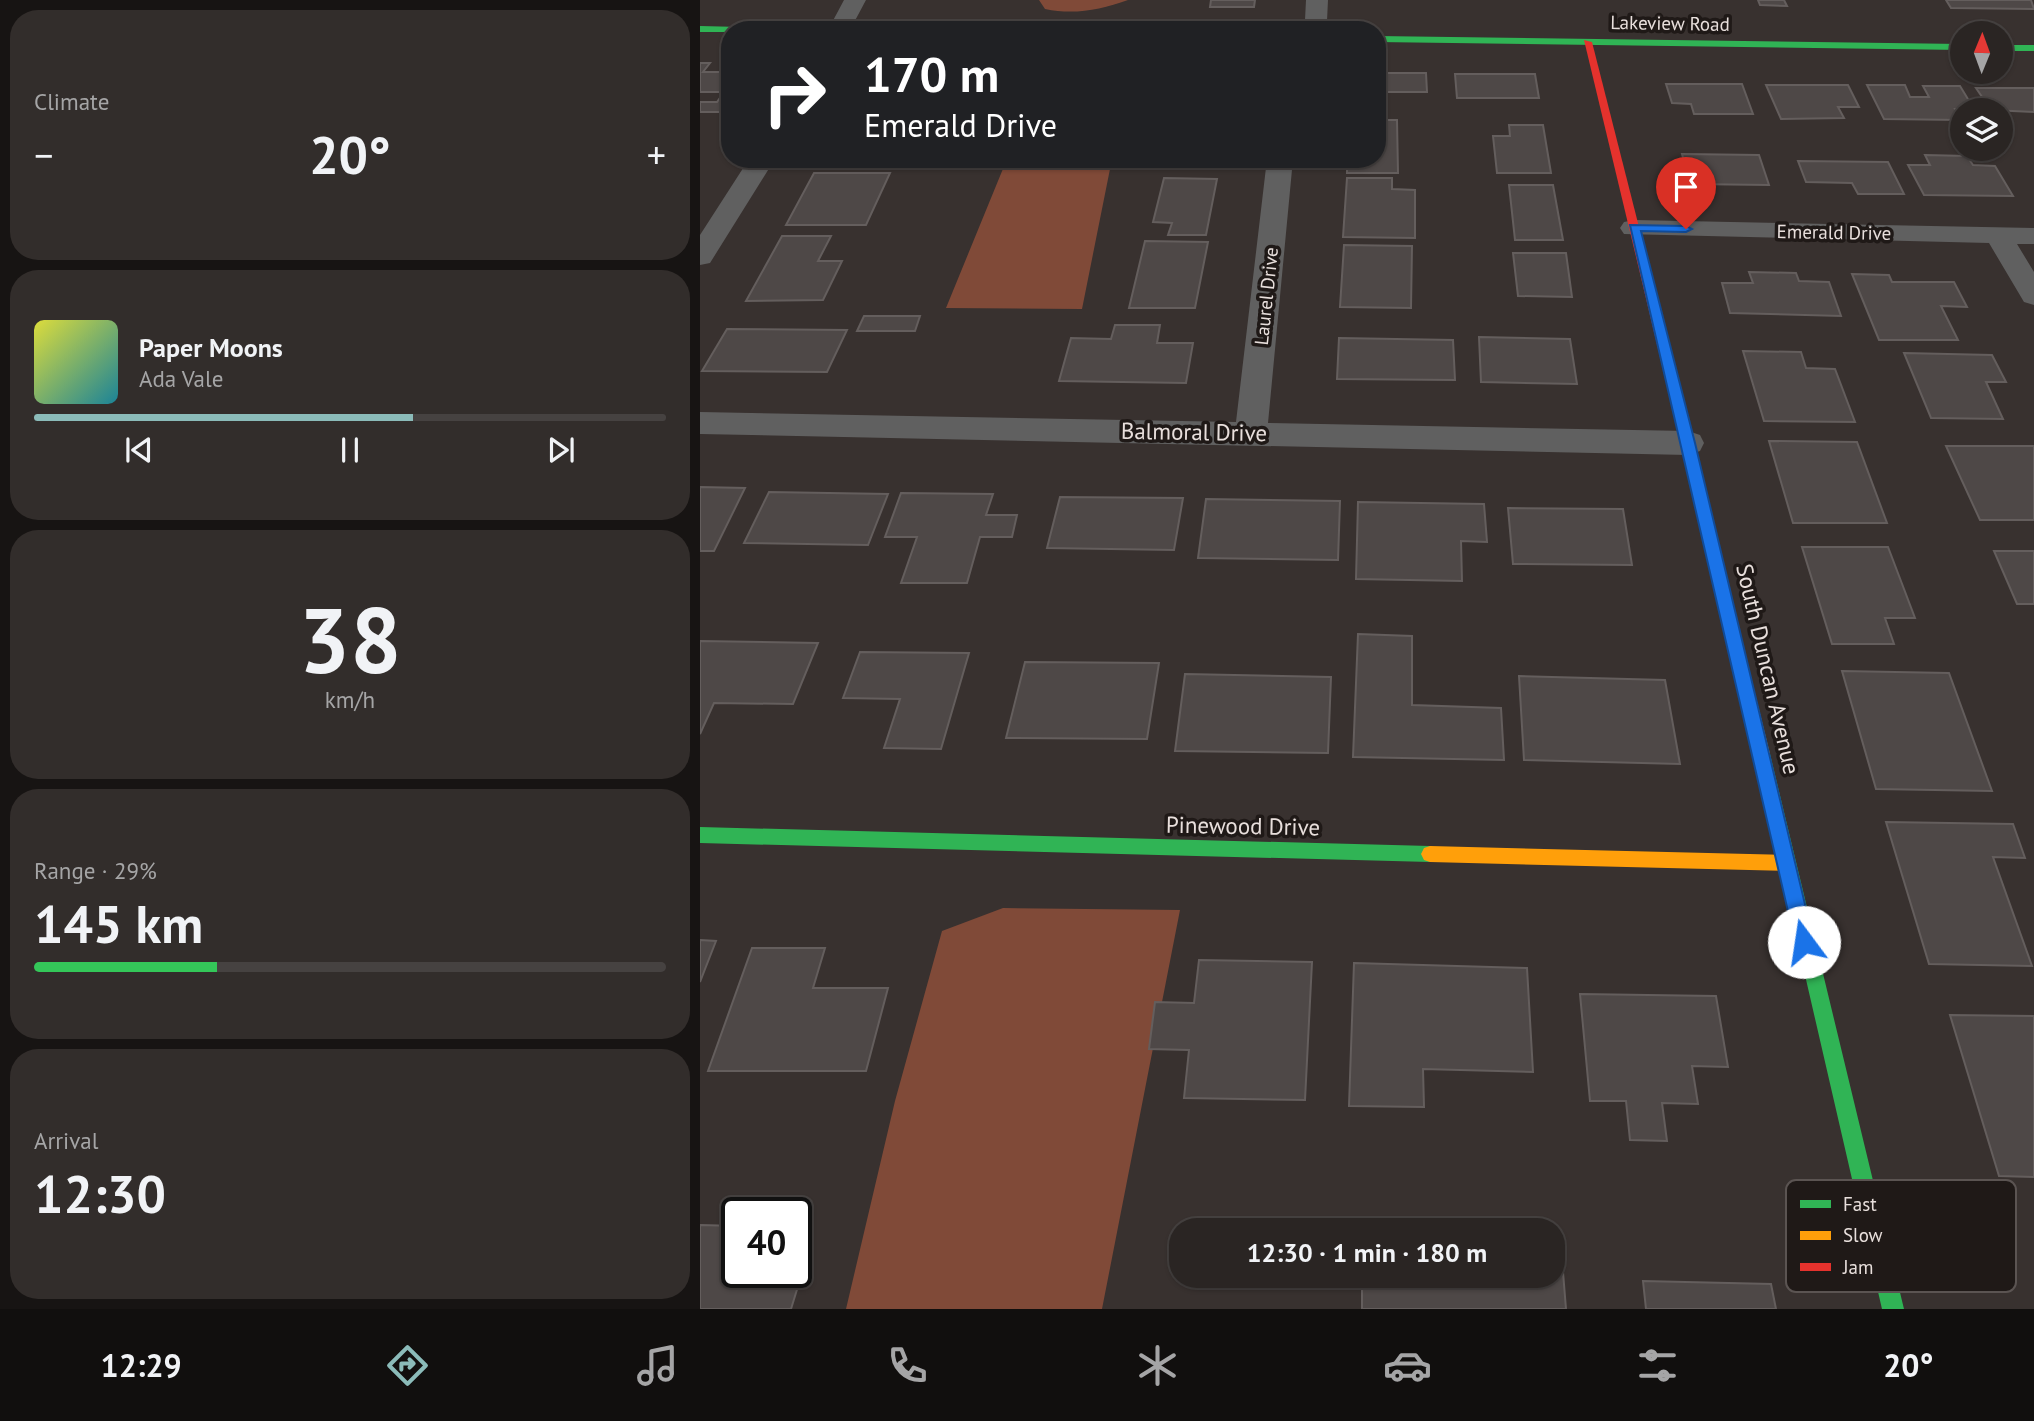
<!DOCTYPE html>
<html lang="en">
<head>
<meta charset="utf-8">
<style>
	body { margin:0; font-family:"PT Sans",sans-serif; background:#322d2b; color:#f1f3f6; height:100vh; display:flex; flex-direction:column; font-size:26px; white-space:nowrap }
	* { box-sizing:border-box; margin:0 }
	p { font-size:23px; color:#a5a5a6 }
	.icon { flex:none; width:38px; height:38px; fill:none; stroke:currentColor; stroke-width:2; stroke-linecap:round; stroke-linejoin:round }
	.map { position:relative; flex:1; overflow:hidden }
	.panel { display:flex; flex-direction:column; gap:10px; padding:10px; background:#171413; width:700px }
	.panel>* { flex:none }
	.top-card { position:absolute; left:21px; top:21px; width:665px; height:147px; border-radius:28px; box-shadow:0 2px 5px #0004,0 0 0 2px #464241; background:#202124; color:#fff; overflow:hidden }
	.needle { width:46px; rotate:1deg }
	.buttons { position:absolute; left:1250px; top:21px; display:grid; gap:14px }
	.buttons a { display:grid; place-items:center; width:63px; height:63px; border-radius:50%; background:#2a2523; box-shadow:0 2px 5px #0004,0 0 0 2px #464241; font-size:35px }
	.speed { position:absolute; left:21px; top:1197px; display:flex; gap:14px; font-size:35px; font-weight:700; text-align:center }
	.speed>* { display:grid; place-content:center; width:91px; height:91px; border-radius:50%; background:#2a2523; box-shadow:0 2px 5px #0004,0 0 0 2px #464241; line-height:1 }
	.speed .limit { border:4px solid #111; border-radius:10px; background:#fff; color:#111 }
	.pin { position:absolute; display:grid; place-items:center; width:60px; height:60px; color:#fff; margin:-72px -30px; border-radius:50% 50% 50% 0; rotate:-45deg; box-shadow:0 0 7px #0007 }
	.pin .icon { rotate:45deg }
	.me { position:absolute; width:77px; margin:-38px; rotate:346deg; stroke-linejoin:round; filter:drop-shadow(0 0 5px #0008) }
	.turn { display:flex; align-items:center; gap:24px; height:147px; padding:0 28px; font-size:32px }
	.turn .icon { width:91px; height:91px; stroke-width:2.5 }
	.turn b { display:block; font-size:49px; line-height:60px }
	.big { font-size:52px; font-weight:600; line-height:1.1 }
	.panel .tile { flex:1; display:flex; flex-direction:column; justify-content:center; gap:10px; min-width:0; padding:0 24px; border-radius:28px; background:#322d2b }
	.panel .dial { align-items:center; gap:0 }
	.dial b { font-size:91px; line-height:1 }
	.song { display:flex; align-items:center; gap:21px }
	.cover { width:84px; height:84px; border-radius:10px; background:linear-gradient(135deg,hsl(60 70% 55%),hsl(190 70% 35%)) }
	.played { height:7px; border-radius:4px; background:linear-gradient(90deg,#8bbbb9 60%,#464241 60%) }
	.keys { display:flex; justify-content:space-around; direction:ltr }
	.heat { display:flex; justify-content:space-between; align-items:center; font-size:38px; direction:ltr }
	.charge { height:10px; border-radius:5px; background:linear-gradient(90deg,#34c759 29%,#464241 0) }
	.trip { position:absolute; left:469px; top:1218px; width:396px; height:70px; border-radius:28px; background:#2a2523; box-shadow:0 2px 5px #0004,0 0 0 2px #464241; font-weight:600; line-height:70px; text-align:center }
	.dock { display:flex; height:112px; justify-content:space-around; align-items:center; background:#110f0e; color:#a5a5a6 }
	.dock .icon { width:49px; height:49px }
	.dock .selected { color:#8bbbb9 }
	.dock b { font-size:32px; color:#f1f3f6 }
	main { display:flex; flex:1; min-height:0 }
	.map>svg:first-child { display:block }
	.water { fill:#804a38 }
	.building { fill:#4e4847; stroke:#645e5d; stroke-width:2 }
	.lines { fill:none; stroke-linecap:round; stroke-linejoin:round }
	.street { fill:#606060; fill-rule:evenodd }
	.fast { fill:#30b455; fill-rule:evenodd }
	.slow { fill:#ff9f0a; fill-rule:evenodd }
	.jam { fill:#e5322d; fill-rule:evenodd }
	.route { fill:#1a73e8; stroke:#114b97; stroke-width:2 }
	.labels { text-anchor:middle; stroke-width:7; stroke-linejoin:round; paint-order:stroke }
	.far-street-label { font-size:19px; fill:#e8dfdc; stroke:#1f1917 }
	.street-label { font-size:23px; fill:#e8dfdc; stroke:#1f1917 }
	.key { fill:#1f1917; stroke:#5b5452; stroke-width:2 }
	.key-label { font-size:19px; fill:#e8dfdc }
</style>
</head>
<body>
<main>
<section class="panel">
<div class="tile"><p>Climate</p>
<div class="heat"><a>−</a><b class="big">20°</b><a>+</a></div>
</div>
<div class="tile">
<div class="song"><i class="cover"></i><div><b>Paper Moons</b><p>Ada Vale</p></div></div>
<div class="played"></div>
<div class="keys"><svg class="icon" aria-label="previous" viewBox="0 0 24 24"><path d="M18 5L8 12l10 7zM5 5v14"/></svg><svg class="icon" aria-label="pause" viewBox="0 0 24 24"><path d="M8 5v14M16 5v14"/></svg><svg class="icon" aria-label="next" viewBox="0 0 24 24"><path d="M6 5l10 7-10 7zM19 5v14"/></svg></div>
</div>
<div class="tile dial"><b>38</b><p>km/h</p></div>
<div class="tile"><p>Range · 29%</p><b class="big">145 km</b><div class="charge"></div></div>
<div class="tile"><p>Arrival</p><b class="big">12:30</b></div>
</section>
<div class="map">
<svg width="1334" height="1309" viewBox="0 0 1334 1309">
	<rect width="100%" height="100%" fill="#38312f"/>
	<path class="water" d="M339 0H428C400 10 374 15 345 9Z
		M307 159H412L382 309 246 308Z
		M303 908 480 910 402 1309H146L195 1101 242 931Z"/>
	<path class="building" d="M511 0H555L554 7H510Z
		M1058 0H1084L1087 6 1060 5Z
		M1246 0H1331L1334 9 1251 8Z
		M0 63H10L3 72H30L28 112H0V102H17L24 92H0Z
		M677 73H726L727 92H687V102H677Z
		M755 74H835L839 98H757Z
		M966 84H1042L1053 114H994L991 104 972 103Z
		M1066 85H1148L1159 107H1138L1144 118 1081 119Z
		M1167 85H1205L1210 97H1229L1223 86H1260L1274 109H1255L1261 120 1184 119Z
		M1276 88H1334V112L1291 110Z
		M677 120H697L698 173H647V159H677Z
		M809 125H843L851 173H797L793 136H810Z
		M982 154 1059 155 1069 185 990 184Z
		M1225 155 1267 156 1273 165 1295 166 1313 196 1224 195 1208 165H1230Z
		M130 159H183L181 163 129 162Z
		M461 159H525L523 168 459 167Z
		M1098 161 1188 162 1204 194H1158L1152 183 1106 182Z
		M114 173H190L166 225H86Z
		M464 178 517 179 506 235H468L472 223 453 222Z
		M647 178H692V189L715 190V238L643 237Z
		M809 185H853L863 240H815Z
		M82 236H131L118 261H142L123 300 46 301Z
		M445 241 508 242 495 308H429Z
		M644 245 712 246 711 308 640 307Z
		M813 253H866L872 297 818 296Z
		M1049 272 1096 273 1099 281 1129 282 1141 316 1030 313 1022 283H1053Z
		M1152 274 1189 275 1192 282H1254L1267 307 1241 306 1258 340H1179Z
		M164 316H220L215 331H157Z
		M415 325H460L457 343H493L486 383 359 381 371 338 411 339Z
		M27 329 147 330 127 372 2 371Z
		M779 337 870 339 877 384 781 382Z
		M639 338 753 340 755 380 637 379Z
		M1043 351 1101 352 1106 368 1135 369 1155 422 1064 421Z
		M1204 353 1292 355 1306 382H1286L1303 419 1231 418Z
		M1069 441 1157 442 1187 523H1093Z
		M1246 446H1334V520H1280Z
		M0 487 45 488 14 551H0Z
		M69 492 188 494 168 545 44 543Z
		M201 493 293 494 286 515H317L312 537H280L267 583H201L217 537H185Z
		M360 497 483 498 474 550 347 548Z
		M506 499 640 501 638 560 498 558Z
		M658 502 784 504 787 542 761 541 762 581 656 579Z
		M808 508 923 509 932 565 813 564Z
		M1102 547H1188L1215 618H1185L1194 644H1132Z
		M1294 551H1334V604H1317Z
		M658 634 712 636V705L801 708 804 760 653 757Z
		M0 641 118 643 93 704 14 703 0 734Z
		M160 652 269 653 241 749 184 748 200 699 143 698Z
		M325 662 459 663 447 739 306 738Z
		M1142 671 1249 673 1292 791 1176 789Z
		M485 674 631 677 628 753 475 751Z
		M819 676 965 680 980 764 824 760Z
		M1186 822 1313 824 1325 858 1293 857 1332 966 1229 964Z
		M0 940 16 941 0 982Z
		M52 948H125L113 988H188L166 1071H8Z
		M499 960 612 962 605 1100 484 1098 489 1050 449 1049 455 1002 494 1003Z
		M654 963 827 968 833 1072 723 1069 724 1107 649 1106Z
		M880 994 1016 996 1028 1067 992 1066 998 1104 962 1103 967 1141 930 1140 926 1101H890Z
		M1250 1015 1334 1016V1177L1299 1176Z
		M0 1225 37 1226V1272H59L56 1281 99 1283 91 1309H0Z
		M852 1235H860L866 1309H662V1276H852Z
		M943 1281 1071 1284 1076 1309H946Z"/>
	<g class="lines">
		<path class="street" d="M144 0H166L150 30H128Z
			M606 0H628L627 21 621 30H598L605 20Z
			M49 159H75L10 263 0 265V235Z
			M567 159H593L568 423 988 431 1000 435 1004 443 1000 451 988 455 0 434V412L536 422Z
			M934 220 1334 228V244H1317L1334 272V305L1324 302 1289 243 924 234 920 228 924 222Z"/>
		<path class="fast" d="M0 26 41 27 45 30H30V32H0Z
			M677 36 1262 44V50L677 42Z
			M1300 45H1334V51H1300Z
			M1062 747 1068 749 1070 754 1204 1309H1182L1054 754 1056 749Z
			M0 827 730 846 736 848 739 854 736 860 730 862 0 843Z"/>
		<path class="slow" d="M966 353 972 357 1070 754 1068 759 1062 761 1056 759 1054 754 960 357Z
			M730 846 1085 855 1091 857 1094 863 1091 869 1085 871 730 862 724 860 721 854 724 848Z"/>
		<path class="jam" d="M884 40 892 42 972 357 966 361 960 357Z"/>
	</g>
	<path class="route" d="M930 225 986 226 992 229 986 232 941 231 995 443 1114 942 1111 948 1104 951 1098 948 1095 942Z"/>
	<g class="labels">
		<g class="far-street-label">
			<text transform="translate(970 23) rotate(1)" y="7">Lakeview Road</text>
			<text transform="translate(1134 232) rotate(1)" y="7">Emerald Drive</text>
			<text transform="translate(566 296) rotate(-84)" y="7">Laurel Drive</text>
		</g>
		<g class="street-label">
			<text transform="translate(494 432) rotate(1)" y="8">Balmoral Drive</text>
			<text transform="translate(1068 669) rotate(77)" y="8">South Duncan Avenue</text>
			<text transform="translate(543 826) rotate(1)" y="8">Pinewood Drive</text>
		</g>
	</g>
	<rect x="1086" y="1180" width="230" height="112" rx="10" class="key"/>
	<rect x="1100" y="1200" width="31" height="8" fill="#30b455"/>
	<rect x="1100" y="1231" width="31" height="9" fill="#ff9f0a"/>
	<rect x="1100" y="1263" width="31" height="8" fill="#e5322d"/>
	<g class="key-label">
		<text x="1143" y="1211">Fast</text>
		<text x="1143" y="1242">Slow</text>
		<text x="1143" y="1274">Jam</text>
	</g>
</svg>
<div class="buttons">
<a><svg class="needle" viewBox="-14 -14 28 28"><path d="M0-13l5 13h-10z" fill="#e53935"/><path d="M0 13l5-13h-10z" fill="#a5a5a6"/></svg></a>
<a><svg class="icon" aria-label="layers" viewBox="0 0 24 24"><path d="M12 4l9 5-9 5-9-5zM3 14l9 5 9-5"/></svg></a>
</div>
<div class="speed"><div class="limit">40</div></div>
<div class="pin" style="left:986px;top:229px;background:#d93025"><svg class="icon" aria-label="arrive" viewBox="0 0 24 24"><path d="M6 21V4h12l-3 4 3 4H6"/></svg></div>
<svg class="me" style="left:1104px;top:942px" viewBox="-20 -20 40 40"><circle r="19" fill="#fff"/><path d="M0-13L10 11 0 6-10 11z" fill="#1a73e8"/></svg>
<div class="trip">12:30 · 1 min · 180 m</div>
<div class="top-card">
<div class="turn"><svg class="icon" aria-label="right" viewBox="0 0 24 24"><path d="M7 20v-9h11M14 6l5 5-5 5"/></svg><div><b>170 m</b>Emerald Drive</div></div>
</div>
</div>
</main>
<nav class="dock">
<b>12:29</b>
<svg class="icon selected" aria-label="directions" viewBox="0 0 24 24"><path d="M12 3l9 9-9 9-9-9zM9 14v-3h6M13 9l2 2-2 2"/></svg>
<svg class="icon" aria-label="music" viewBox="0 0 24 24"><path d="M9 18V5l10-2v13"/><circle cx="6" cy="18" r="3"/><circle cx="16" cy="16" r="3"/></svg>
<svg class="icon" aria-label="phone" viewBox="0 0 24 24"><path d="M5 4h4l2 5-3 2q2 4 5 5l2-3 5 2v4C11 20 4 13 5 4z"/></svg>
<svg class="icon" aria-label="climate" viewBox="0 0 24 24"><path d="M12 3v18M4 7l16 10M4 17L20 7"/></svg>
<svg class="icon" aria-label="car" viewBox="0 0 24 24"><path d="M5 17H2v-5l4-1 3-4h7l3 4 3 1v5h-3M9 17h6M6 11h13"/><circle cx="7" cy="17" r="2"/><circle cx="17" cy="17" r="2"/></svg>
<svg class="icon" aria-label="filters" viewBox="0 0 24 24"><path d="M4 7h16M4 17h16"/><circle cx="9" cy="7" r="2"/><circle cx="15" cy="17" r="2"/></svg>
<b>20°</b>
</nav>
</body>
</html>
